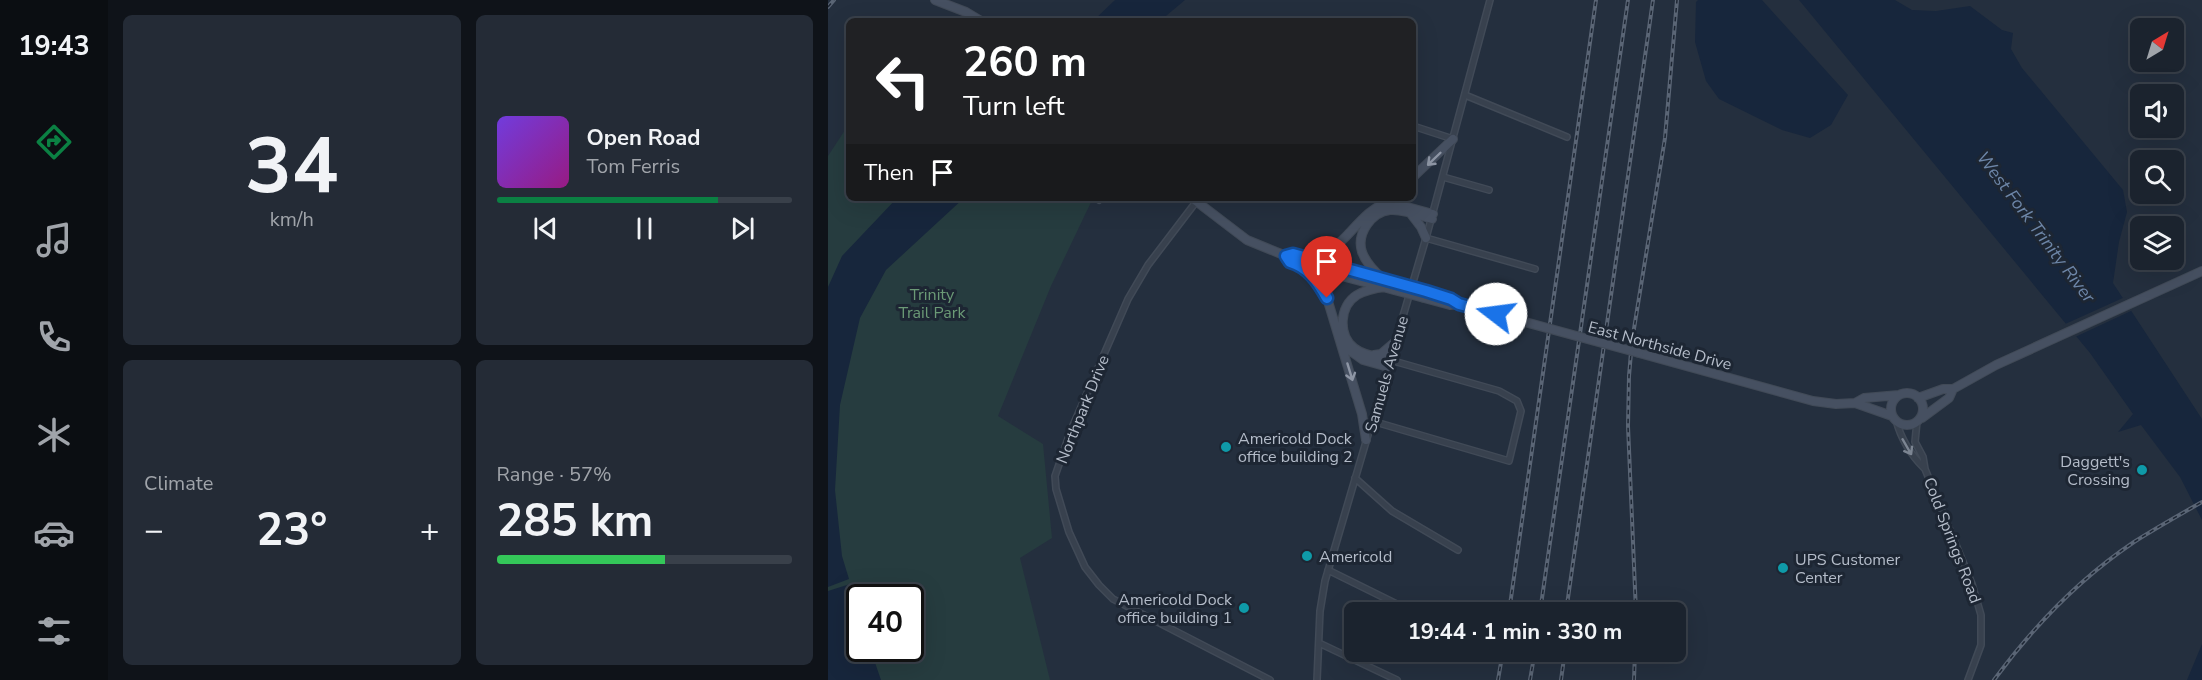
<!DOCTYPE html>
<html lang="en">
<head>
<meta charset="utf-8">
<style>
	body { margin:0; font-family:"Nunito Sans",sans-serif; background:#242b36; color:#f1f3f6; height:100vh; display:flex; flex-direction:column; font-size:22px; white-space:nowrap }
	* { box-sizing:border-box; margin:0 }
	p { font-size:20px; color:#a0a4aa }
	.icon { flex:none; width:33px; height:33px; fill:none; stroke:currentColor; stroke-width:2; stroke-linecap:round; stroke-linejoin:round }
	.map { position:relative; flex:1; overflow:hidden }
	.side { display:flex; flex-direction:column; gap:15px; padding:15px; background:#0f1319; width:720px }
	.side>* { flex:none }
	.banner { position:absolute; left:18px; top:18px; width:570px; height:183px; border-radius:9px; box-shadow:0 6px 24px #0002,0 0 0 2px #39404a; background:#202124; color:#fff; overflow:hidden }
	.needle { width:39px; rotate:38deg }
	.controls { position:absolute; left:1302px; top:18px; display:grid; gap:12px }
	.controls a { display:grid; place-items:center; width:54px; height:54px; border-radius:9px; background:#1b232e; box-shadow:0 6px 24px #0002,0 0 0 2px #39404a; font-size:30px }
	.speed { position:absolute; left:18px; top:584px; display:flex; gap:12px; font-size:30px; font-weight:700; text-align:center }
	.speed>* { display:grid; place-content:center; width:78px; height:78px; border-radius:50%; background:#1b232e; box-shadow:0 6px 24px #0002,0 0 0 2px #39404a; line-height:1 }
	.speed .limit { border:3px solid #111; border-radius:9px; background:#fff; color:#111 }
	.pin { position:absolute; display:grid; place-items:center; width:51px; height:51px; color:#fff; margin:-62px -26px; border-radius:50% 50% 50% 0; rotate:-45deg; box-shadow:0 0 6px #0007 }
	.pin .icon { rotate:45deg }
	.me { position:absolute; width:66px; margin:-33px; rotate:285deg; stroke-linejoin:round; filter:drop-shadow(0 0 4px #0008) }
	.turn { display:flex; align-items:center; gap:21px; height:126px; padding:0 18px; font-size:27px }
	.turn .icon { width:78px; height:78px; stroke-width:2.5 }
	.turn b { display:block; font-size:42px; line-height:51px }
	.then { display:flex; align-items:center; height:57px; padding:0 18px; background:#0003; gap:12px; font-size:22px }
	.big { font-size:45px; font-weight:700; line-height:1.1 }
	.side .tile { flex:1; display:flex; flex-direction:column; justify-content:center; gap:9px; min-width:0; padding:0 21px; border-radius:9px; background:#242b36 }
	.side .dial { align-items:center; gap:0 }
	.dial b { font-size:78px; line-height:1 }
	.song { display:flex; align-items:center; gap:18px }
	.cover { width:72px; height:72px; border-radius:9px; background:linear-gradient(135deg,hsl(260 70% 55%),hsl(310 70% 35%)) }
	.played { height:6px; border-radius:3px; background:linear-gradient(90deg,#0b8043 75%,#39404a 75%) }
	.keys { display:flex; justify-content:space-around; direction:ltr }
	.heat { display:flex; justify-content:space-between; align-items:center; font-size:33px; direction:ltr }
	.charge { height:9px; border-radius:4px; background:linear-gradient(90deg,#34c759 57%,#39404a 0) }
	.side .tiles { flex:1; display:grid; gap:15px; grid-template-columns:repeat(2,1fr) }
	.trip { position:absolute; left:516px; top:602px; width:342px; height:60px; border-radius:9px; background:#1b232e; box-shadow:0 6px 24px #0002,0 0 0 2px #39404a; font-weight:700; line-height:60px; text-align:center }
	main { display:flex; flex:1; min-height:0 }
	.menu { display:flex; flex-direction:column; width:108px; justify-content:space-around; align-items:center; background:#0b0e12; color:#a0a4aa }
	.menu .icon { width:42px; height:42px }
	.menu .current { color:#0b8043 }
	.menu b { font-size:27px; color:#f1f3f6 }
	.map>svg:first-child { display:block }
	.green { fill:#263c3f; fill-rule:evenodd }
	.water { fill:#17263c }
	.pier { fill:#242f3e }
	.lines { fill:none; stroke-linecap:round; stroke-linejoin:round }
	.street-casing { stroke:#414a57; stroke-width:8 }
	.secondary-casing { stroke:#414a57; stroke-width:10 }
	.street { stroke:#38414e; stroke-width:5 }
	.secondary { stroke:#465061; stroke-width:8 }
	.rail-casing { stroke:#5a6575; stroke-width:4 }
	.rail { stroke:#1d2633; stroke-width:1.5; stroke-dasharray:4.5; stroke-linecap:butt }
	.secondary-bridge-casing { stroke:#414a57; stroke-width:10; stroke-linecap:butt }
	.secondary-bridge { stroke:#465061; stroke-width:8 }
	.oneway { stroke:#8e96a5 }
	.oneway2 { stroke:#7c8592 }
	.route-casing { stroke:#114b97; stroke-width:15 }
	.route { stroke:#1a73e8; stroke-width:10 }
	.culture-dot { fill:#0f9aa8; stroke:#1d2633; stroke-width:2 }
	.labels { text-anchor:middle; stroke-width:6; stroke-linejoin:round; paint-order:stroke }
	.park-label { font-size:16px; fill:#6b9a76; stroke:#1d2633 }
	.street-label { font-size:16px; fill:#b4bcc9; stroke:#1d2633 }
	.poi-label { font-size:16px; fill:#b4bcc9; stroke:#1d2633; text-anchor:start }
	.water-label { font-size:18px; font-style:italic; fill:#6d86a8; stroke:#1d2633 }
</style>
</head>
<body>
<main>
<nav class="menu">
<b>19:43</b>
<svg class="icon current" aria-label="directions" viewBox="0 0 24 24"><path d="M12 3l9 9-9 9-9-9zM9 14v-3h6M13 9l2 2-2 2"/></svg>
<svg class="icon" aria-label="music" viewBox="0 0 24 24"><path d="M9 18V5l10-2v13"/><circle cx="6" cy="18" r="3"/><circle cx="16" cy="16" r="3"/></svg>
<svg class="icon" aria-label="phone" viewBox="0 0 24 24"><path d="M5 4h4l2 5-3 2q2 4 5 5l2-3 5 2v4C11 20 4 13 5 4z"/></svg>
<svg class="icon" aria-label="climate" viewBox="0 0 24 24"><path d="M12 3v18M4 7l16 10M4 17L20 7"/></svg>
<svg class="icon" aria-label="car" viewBox="0 0 24 24"><path d="M5 17H2v-5l4-1 3-4h7l3 4 3 1v5h-3M9 17h6M6 11h13"/><circle cx="7" cy="17" r="2"/><circle cx="17" cy="17" r="2"/></svg>
<svg class="icon" aria-label="filters" viewBox="0 0 24 24"><path d="M4 7h16M4 17h16"/><circle cx="9" cy="7" r="2"/><circle cx="15" cy="17" r="2"/></svg>
</nav>
<section class="side">
<div class="tiles">
<div class="tile dial"><b>34</b><p>km/h</p></div>
<div class="tile">
<div class="song"><i class="cover"></i><div><b>Open Road</b><p>Tom Ferris</p></div></div>
<div class="played"></div>
<div class="keys"><svg class="icon" aria-label="previous" viewBox="0 0 24 24"><path d="M18 5L8 12l10 7zM5 5v14"/></svg><svg class="icon" aria-label="pause" viewBox="0 0 24 24"><path d="M8 5v14M16 5v14"/></svg><svg class="icon" aria-label="next" viewBox="0 0 24 24"><path d="M6 5l10 7-10 7zM19 5v14"/></svg></div>
</div>
<div class="tile"><p>Climate</p>
<div class="heat"><a>−</a><b class="big">23°</b><a>+</a></div>
</div>
<div class="tile"><p>Range · 57%</p><b class="big">285 km</b><div class="charge"></div></div>
</div>
</section>
<div class="map">
<svg width="1374" height="680" viewBox="0 0 1374 680">
	<rect width="100%" height="100%" fill="#242f3e"/>
	<path class="green" d="M21 124V198H265L223 286 170 416 215 444 224 538 192 558 222 680H0V156ZM32 597H82V648H32Z"/>
	<path class="water" d="M287 0H357L332 21H265Z
		M870 0H934L1020 95 1003 125 982 138 954 130 891 99 878 81 867 42 868 2Z
		M971 0H1067L1084 10 1108 11 1142 6 1174 30 1185 33 1183 49 1194 68 1295 190 1299 212 1291 242 1285 283 1374 419V520L1352 477 1313 425 1290 432 1305 414 1262 353Z
		M69 198H136L58 270 32 318 12 405 7 490 14 556 21 579 0 587V287L14 256Z
		M22 584 31 611 32 648H42L53 680H0V591Z
		M1374 644V680H1359Z"/>
	<path class="pier" d="M1297 297 1305 310 1245 338 1235 325Z"/>
	<g class="lines">
		<defs>
			<path id="street" d="M637 95 739 137
				M585 126 625 139
				M615 177 661 190
				M268 198 271 200
				M371 198 320 265 300 299 243 430 227 476 228 489 241 532 257 567 271 585 285 599 442 680
				M598 238 707 269
				M1068 420C1073 439 1082 454 1096 468
				M544 421 681 461 693 411 689 401 671 391 562 360
				M1089 421 1087 442 1095 457 1097 469 1144 584 1153 615V645L1140 680
				M527 478 564 511 630 550
				M500 570 585 612
				M491 643 569 680
				M489 680 492 611 497 581 598 238 662 0"/>
			<path id="secondary" d="M107 0 138 12 153 21
				M585 177 625 139
				M364 198 419 240 458 256 465 254 568 283
				M554 205H572L605 214
				M583 214 593 227 598 238
				M458 256 461 262 566 290
				M479 258C515 249 516 235 541 213 548 208 555 203 561 198
				M472 265 485 276 499 298 534 414 538 440
				M554 278C546 271 538 263 534 252 528 233 544 212 562 210 576 209 591 215 604 219
				M557 287C547 288 538 290 529 295 511 306 510 335 526 348 536 356 550 357 562 360
				M598 291 623 299 631 304
				M596 298 622 305 631 304 686 319
				M514 345 535 360 560 367
				M811 353 985 401 1008 404 1027 403 1064 416
				M546 355 553 354 567 342
				M1063 409a16 16 0 1 1 32 0a16 16 0 1 1-32 0Z
				M1090 398 1115 389H1125L1168 365 1374 271
				M1027 403 1036 398 1071 395
				M1094 418 1121 398 1125 389"/>
		</defs>
		<use href="#street" class="street-casing"/>
		<use href="#secondary" class="secondary-casing"/>
		<use href="#street" class="street"/>
		<use href="#secondary" class="secondary"/>
		<defs>
			<path id="rail" d="M0 7 6 0
				M681 612 768 0
				M712 612 800 0
				M738 612 825 0
				M808 612 800 426 801 376 804 341 837 138 849 0
				M670 680 675 651
				M702 680 707 651
				M733 680 737 651
				M806 680 807 651
				M1166 680C1205 627 1251 579 1306 542 1328 528 1351 515 1374 502"/>
		</defs>
		<use href="#rail" class="rail-casing"/>
		<use href="#rail" class="rail"/>
		<defs>
			<path id="secondary-bridge" d="M568 283 598 291
				M566 290 596 298
				M686 319 811 353"/>
		</defs>
		<use href="#secondary-bridge" class="secondary-bridge-casing"/>
		<use href="#secondary-bridge" class="secondary-bridge"/>
	</g>
	<defs><path id="oneway-shaft" d="M-6 0H5M1.5-3L5.5 0L1.5 3" fill="none" stroke-width="1.6" stroke-linecap="round" stroke-linejoin="round" transform="scale(1.5)"/></defs>
	<g class="oneway">
		<use href="#oneway-shaft" transform="translate(606 159) rotate(136)"/>
		<use href="#oneway-shaft" transform="translate(522 372) rotate(73)"/>
	</g>
	<use class="oneway2" href="#oneway-shaft" transform="translate(1079 447) rotate(60)"/>
	<g class="lines">
		<defs>
			<path id="route" d="M499 298C490 282 480 267 462 262L458 256 465 254 598 291 623 299 631 304 668 314"/>
		</defs>
		<use href="#route" class="route-casing"/>
		<use href="#route" class="route"/>
	</g>
	<g class="culture-dot">
		<circle cx="398" cy="447" r="6"/>
		<circle cx="1314" cy="470" r="6"/>
		<circle cx="479" cy="556" r="6"/>
		<circle cx="955" cy="568" r="6"/>
		<circle cx="416" cy="608" r="6"/>
	</g>
	<g class="labels">
		<g class="park-label">
			<text x="104" y="300">Trinity<tspan x="104" dy="18">Trail Park</tspan></text>
		</g>
		<g class="street-label">
			<text transform="translate(832 345) rotate(15)" y="6">East Northside Drive</text>
			<text transform="translate(558 374) rotate(-74)" y="6">Samuels Avenue</text>
			<text transform="translate(254 409) rotate(-68)" y="6">Northpark Drive</text>
			<text transform="translate(1125 540) rotate(69)" y="6">Cold Springs Road</text>
		</g>
		<g class="poi-label">
			<text x="410" y="444">Americold Dock<tspan x="410" dy="18">office building 2</tspan></text>
			<text x="1302" y="467" text-anchor="end">Daggett's<tspan x="1302" dy="18">Crossing</tspan></text>
			<text x="491" y="562">Americold</text>
			<text x="967" y="565">UPS Customer<tspan x="967" dy="18">Center</tspan></text>
			<text x="404" y="605" text-anchor="end">Americold Dock<tspan x="404" dy="18">office building 1</tspan></text>
		</g>
		<g class="water-label">
			<text transform="translate(1208 227) rotate(53)" y="6">West Fork Trinity River</text>
		</g>
	</g>
</svg>
<div class="controls">
<a><svg class="needle" viewBox="-14 -14 28 28"><path d="M0-13l5 13h-10z" fill="#e53935"/><path d="M0 13l5-13h-10z" fill="#a0a4aa"/></svg></a>
<a><svg class="icon" aria-label="sound" viewBox="0 0 24 24"><path d="M4 9h4l5-4v14l-5-4H4zM17 9q2 3 0 6"/></svg></a>
<a><svg class="icon" aria-label="search" viewBox="0 0 24 24"><circle cx="10" cy="10" r="6"/><path d="M15 15l6 6"/></svg></a>
<a><svg class="icon" aria-label="layers" viewBox="0 0 24 24"><path d="M12 4l9 5-9 5-9-5zM3 14l9 5 9-5"/></svg></a>
</div>
<div class="speed"><div class="limit">40</div></div>
<div class="pin" style="left:499px;top:298px;background:#d93025"><svg class="icon" aria-label="arrive" viewBox="0 0 24 24"><path d="M6 21V4h12l-3 4 3 4H6"/></svg></div>
<svg class="me" style="left:668px;top:314px" viewBox="-20 -20 40 40"><circle r="19" fill="#fff"/><path d="M0-13L10 11 0 6-10 11z" fill="#1a73e8"/></svg>
<div class="trip">19:44 · 1 min · 330 m</div>
<div class="banner">
<div class="turn"><svg class="icon" aria-label="left" viewBox="0 0 24 24"><path d="M17 20v-9H6M10 6l-5 5 5 5"/></svg><div><b>260 m</b>Turn left</div></div>
<div class="then">Then<svg class="icon" aria-label="arrive" viewBox="0 0 24 24"><path d="M6 21V4h12l-3 4 3 4H6"/></svg></div>
</div>
</div>
</main>
</body>
</html>
